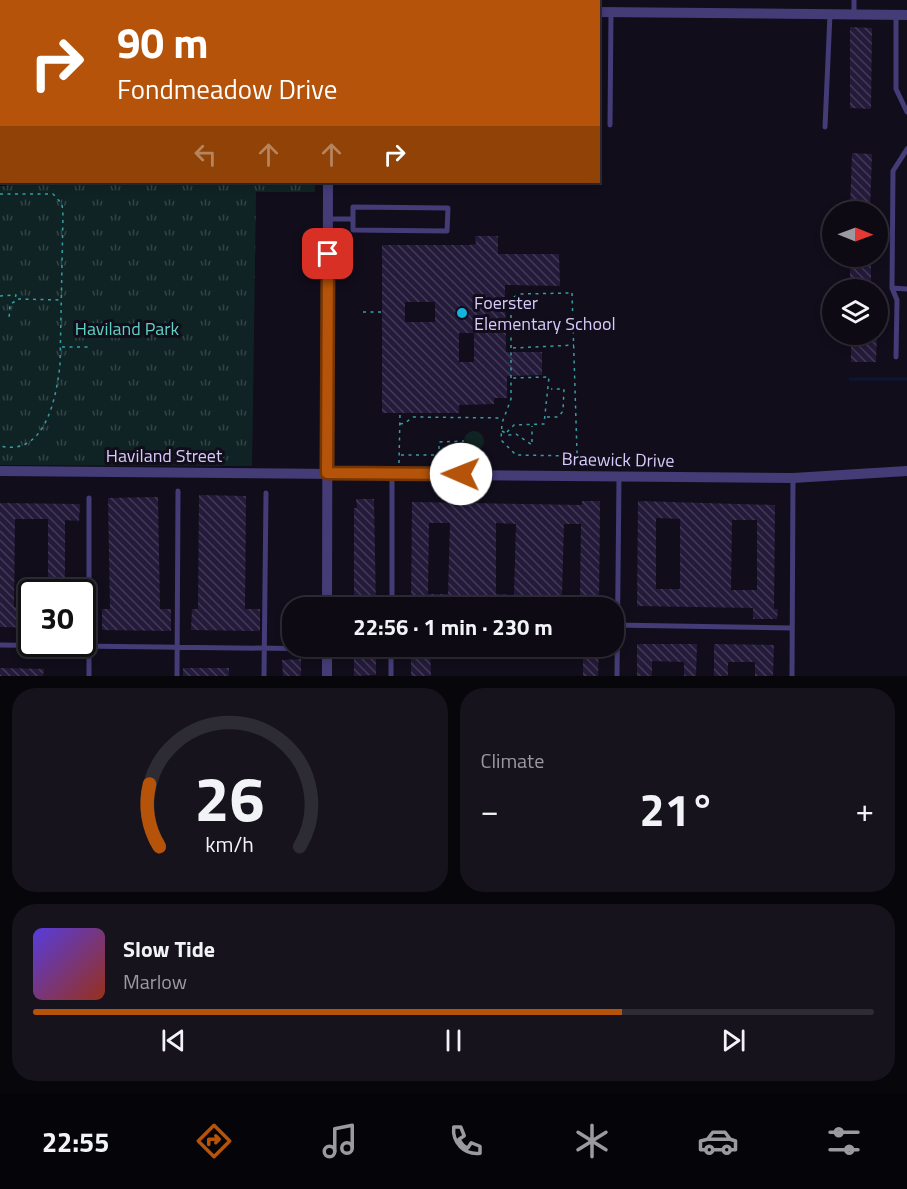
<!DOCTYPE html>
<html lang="en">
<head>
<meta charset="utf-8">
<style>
	body { margin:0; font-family:"Titillium Web",sans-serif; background:#16131d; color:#f1f3f6; height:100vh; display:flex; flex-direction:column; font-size:22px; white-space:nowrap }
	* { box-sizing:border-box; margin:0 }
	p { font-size:20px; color:#9a9aa0 }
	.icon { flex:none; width:33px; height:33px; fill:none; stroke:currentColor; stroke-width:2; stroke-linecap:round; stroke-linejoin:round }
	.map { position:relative; height:676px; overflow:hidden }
	.panel { display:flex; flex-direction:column; gap:12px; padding:12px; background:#07060b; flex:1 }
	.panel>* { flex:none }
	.banner { position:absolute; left:0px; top:0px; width:600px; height:183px; box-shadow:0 3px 9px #0003,0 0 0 2px #2d2b34; background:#b45309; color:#fff; overflow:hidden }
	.needle { width:39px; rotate:91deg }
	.controls { position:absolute; left:822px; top:201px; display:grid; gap:12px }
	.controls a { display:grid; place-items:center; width:66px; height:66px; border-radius:50%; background:#0d0a14; box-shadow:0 3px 9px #0003,0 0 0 2px #2d2b34; font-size:30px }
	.speed { position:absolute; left:18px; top:579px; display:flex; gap:12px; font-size:30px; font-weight:700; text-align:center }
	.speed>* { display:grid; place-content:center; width:78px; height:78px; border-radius:50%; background:#0d0a14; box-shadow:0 3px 9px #0003,0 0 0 2px #2d2b34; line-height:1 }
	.speed .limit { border:3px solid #111; border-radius:9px; background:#fff; color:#111 }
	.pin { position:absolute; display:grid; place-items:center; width:51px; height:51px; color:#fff; margin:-26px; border-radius:12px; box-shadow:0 3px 9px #0006 }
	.me { position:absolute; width:66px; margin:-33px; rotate:271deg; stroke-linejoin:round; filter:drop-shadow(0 0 4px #0008) }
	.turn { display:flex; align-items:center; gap:21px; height:126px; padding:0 18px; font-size:27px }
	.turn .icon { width:78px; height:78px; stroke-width:2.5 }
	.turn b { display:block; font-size:42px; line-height:51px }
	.lanes { display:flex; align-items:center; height:57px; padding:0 18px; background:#0003; justify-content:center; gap:30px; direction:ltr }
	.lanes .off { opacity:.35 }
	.big { font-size:45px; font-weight:700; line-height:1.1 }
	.panel .card { flex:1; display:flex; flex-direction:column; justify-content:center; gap:9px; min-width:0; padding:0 21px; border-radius:24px; background:#16131d }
	.panel .dial { align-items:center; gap:0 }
	.dial svg { height:156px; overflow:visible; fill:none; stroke:#2d2b34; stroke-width:7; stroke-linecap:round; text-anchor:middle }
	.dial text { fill:#f1f3f6; stroke:none }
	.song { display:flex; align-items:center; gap:18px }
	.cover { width:72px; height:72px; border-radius:9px; background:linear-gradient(135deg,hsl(250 70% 55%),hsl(10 70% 35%)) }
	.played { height:6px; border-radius:3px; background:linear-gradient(90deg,#b45309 70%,#2d2b34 70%) }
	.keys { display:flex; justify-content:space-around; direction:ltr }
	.heat { display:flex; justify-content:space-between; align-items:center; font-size:33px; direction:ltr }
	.panel .tiles { flex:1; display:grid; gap:12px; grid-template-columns:1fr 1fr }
	.card:last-child { grid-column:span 2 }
	.trip { position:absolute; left:282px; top:597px; width:342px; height:60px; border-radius:24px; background:#0d0a14; box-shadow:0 3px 9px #0003,0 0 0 2px #2d2b34; font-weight:700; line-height:60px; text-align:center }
	.tab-bar { display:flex; height:96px; justify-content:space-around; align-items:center; background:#050408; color:#9a9aa0 }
	.tab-bar .icon { width:42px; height:42px }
	.tab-bar .active { color:#b45309 }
	.tab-bar b { font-size:27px; color:#f1f3f6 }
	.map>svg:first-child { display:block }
	.park { fill:url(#park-tufts) }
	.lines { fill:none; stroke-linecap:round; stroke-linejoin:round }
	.stream { stroke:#0c1735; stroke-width:3 }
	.building { fill:url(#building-back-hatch); fill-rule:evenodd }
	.path { stroke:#379ea3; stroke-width:1.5; stroke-dasharray:3 4.5; stroke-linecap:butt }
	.service { stroke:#443c76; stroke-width:5 }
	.minor { stroke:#443c76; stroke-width:10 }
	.route-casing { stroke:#753606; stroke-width:15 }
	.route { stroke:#b45309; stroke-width:10 }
	.poi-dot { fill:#13b5df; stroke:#110d1b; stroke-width:2 }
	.labels { text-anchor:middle; stroke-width:6; stroke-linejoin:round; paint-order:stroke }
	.poi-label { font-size:18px; fill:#d6cbfb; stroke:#110d1b; text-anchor:start }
	.park-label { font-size:18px; fill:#5fd3c2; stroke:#110d1b }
	.street-label { font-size:18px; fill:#d6cbfb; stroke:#110d1b }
</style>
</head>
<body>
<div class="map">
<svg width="907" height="676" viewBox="0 0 907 676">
	<defs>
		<pattern id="park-tufts" width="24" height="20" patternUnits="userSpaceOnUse" patternTransform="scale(1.5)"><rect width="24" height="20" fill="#102324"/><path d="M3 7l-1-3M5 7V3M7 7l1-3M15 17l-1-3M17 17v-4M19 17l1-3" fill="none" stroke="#324245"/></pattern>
		<pattern id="building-back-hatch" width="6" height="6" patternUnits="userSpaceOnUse" patternTransform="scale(1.5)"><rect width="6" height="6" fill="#241a3a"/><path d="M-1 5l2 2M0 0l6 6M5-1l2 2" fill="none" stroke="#433a57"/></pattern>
	</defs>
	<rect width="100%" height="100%" fill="#110d1b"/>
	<path class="park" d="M7 182H315V192H256L252 466 0 465V186H7Z
		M464 441a10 10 0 1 1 20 0a10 10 0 1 1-20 0Z"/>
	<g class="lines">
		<path class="stream" d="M850 379H907"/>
	</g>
	<path class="building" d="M850 27 872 28 871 109 850 108Z
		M852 153 872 154 870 211 850 210Z
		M475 236H498V254H559L560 286 505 285 506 352H542V375L507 376V398H494V404L459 405V413H382V245H469L476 244ZM405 302H435V322H405ZM459 333H474V362H459Z
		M850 256H871V290H850Z
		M851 334H877L876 362H851Z
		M199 495 246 496 245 609H260V631L191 630 192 609H198Z
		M158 497 160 609H171V631L102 630V609H110L108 498Z
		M356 499H374L376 608H354V508H357Z
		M582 501H600L599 605 578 604V608H411L412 502 582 505ZM429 523H450L448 594H428ZM496 523 516 524 514 595 496 594ZM564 524H581L580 595H562Z
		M638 501 775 505 774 609H778L777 619H753V608L637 606ZM656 518 680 519V589H656ZM732 520H757V590H731Z
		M0 503 80 504 79 521 65 520V592H48V519H15L14 607 32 608V628L0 627Z
		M637 644H697L696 676H684V662L652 661V676H637Z
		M714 644 774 645 773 676H755V662H728V676H714Z
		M354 646H376V675L354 676Z
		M411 646H430L431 676H411Z
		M583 646H599L598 676H583Z
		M301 659V676H283L282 660Z
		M0 668 44 669 43 676H0Z
		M183 668H229V676H183Z"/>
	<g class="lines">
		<path class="path" d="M0 194H53L62 204 63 215 60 365C56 399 45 457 0 446
			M572 293 577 453 575 456 516 455 501 440 502 423 511 399V299L519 294Z
			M0 296 16 295 14 302 10 304 9 319
			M18 299 61 300
			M363 312H382
			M62 347H92
			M513 348 574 345
			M547 417H558L563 411 564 389H551
			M400 424 405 423 413 417 503 418
			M502 431 509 435 516 434 532 445V426
			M507 432 514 425 544 424 549 377 513 378
			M401 455H438
			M399 463 400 413
			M439 464V442L464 441"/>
		<path class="service" d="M506 0V2
			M854 0V13
			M896 15V89L907 112
			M610 125 611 12
			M825 127 830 14
			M353 207 448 208 447 231 353 230Z
			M328 219H353
			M892 288 907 289
			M896 357 897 300 892 288 893 171 907 149
			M392 608V475
			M614 625 792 628
			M0 645 327 649
			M89 676V498
			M177 676 178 491
			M264 676 266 493
			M391 676V646
			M617 676 619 477
			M792 676 793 478"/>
		<path class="minor" d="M329 2V0
			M0 7H2
			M598 12 907 15
			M0 471 793 478 907 471
			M327 608 328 182
			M327 646V676"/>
	</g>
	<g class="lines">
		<defs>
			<path id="route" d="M328 254 327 473 461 474"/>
		</defs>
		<use href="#route" class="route-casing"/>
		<use href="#route" class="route"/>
	</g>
	<circle class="poi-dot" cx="462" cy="313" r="6"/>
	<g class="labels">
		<g class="poi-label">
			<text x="474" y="309">Foerster<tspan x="474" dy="21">Elementary School</tspan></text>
		</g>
		<g class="park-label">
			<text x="127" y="335">Haviland Park</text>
		</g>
		<g class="street-label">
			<text x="164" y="462">Haviland Street</text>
			<text transform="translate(618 460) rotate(1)" y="6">Braewick Drive</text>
		</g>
	</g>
</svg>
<div class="controls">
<a><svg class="needle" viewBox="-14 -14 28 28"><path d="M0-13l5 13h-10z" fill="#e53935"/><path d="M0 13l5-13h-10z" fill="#9a9aa0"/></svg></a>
<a><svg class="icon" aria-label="layers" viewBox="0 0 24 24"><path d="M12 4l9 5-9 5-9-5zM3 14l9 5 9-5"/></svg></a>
</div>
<div class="speed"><div class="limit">30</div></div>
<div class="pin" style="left:328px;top:254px;background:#d93025"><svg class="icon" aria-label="arrive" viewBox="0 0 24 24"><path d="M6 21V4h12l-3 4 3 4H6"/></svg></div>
<svg class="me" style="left:461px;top:474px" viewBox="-20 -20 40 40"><circle r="19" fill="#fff"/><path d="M0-13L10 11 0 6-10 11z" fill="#b45309"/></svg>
<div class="trip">22:56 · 1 min · 230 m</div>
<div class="banner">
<div class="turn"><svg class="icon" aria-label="right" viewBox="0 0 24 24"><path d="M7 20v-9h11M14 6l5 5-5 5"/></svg><div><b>90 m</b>Fondmeadow Drive</div></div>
<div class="lanes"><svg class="icon off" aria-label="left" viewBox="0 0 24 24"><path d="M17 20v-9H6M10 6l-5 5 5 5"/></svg><svg class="icon off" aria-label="ahead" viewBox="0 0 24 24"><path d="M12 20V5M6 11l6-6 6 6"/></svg><svg class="icon off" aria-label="ahead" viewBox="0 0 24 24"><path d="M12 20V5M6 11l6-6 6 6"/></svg><svg class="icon" aria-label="right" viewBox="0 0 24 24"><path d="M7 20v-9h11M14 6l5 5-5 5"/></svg></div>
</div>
</div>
<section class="panel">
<div class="tiles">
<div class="card dial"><svg viewBox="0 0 100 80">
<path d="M14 69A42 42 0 1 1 86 69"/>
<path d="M14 69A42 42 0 0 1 9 37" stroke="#b45309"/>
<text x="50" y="56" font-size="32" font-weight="700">26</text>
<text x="50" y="72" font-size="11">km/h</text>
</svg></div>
<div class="card"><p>Climate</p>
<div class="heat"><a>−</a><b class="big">21°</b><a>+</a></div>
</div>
<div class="card">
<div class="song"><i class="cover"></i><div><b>Slow Tide</b><p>Marlow</p></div></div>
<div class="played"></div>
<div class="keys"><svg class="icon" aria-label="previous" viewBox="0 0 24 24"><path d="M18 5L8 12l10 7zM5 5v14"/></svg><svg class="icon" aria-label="pause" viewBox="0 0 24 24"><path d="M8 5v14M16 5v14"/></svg><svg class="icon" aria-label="next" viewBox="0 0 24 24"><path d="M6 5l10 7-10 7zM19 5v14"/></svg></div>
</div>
</div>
</section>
<nav class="tab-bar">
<b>22:55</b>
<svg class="icon active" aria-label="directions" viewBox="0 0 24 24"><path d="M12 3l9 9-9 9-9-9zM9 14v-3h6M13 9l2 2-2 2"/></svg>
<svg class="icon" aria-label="music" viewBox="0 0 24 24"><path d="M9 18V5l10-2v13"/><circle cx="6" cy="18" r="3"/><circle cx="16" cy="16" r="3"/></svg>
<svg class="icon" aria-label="phone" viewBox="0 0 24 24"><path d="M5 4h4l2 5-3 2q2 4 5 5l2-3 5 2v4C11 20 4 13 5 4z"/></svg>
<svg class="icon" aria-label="climate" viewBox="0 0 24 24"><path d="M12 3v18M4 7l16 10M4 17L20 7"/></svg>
<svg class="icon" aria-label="car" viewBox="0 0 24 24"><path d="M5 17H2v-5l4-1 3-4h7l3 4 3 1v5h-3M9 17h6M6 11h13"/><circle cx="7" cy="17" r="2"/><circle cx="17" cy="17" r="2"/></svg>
<svg class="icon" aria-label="filters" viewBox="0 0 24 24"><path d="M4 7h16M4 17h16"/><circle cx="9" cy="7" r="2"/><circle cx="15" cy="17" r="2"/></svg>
</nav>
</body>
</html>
